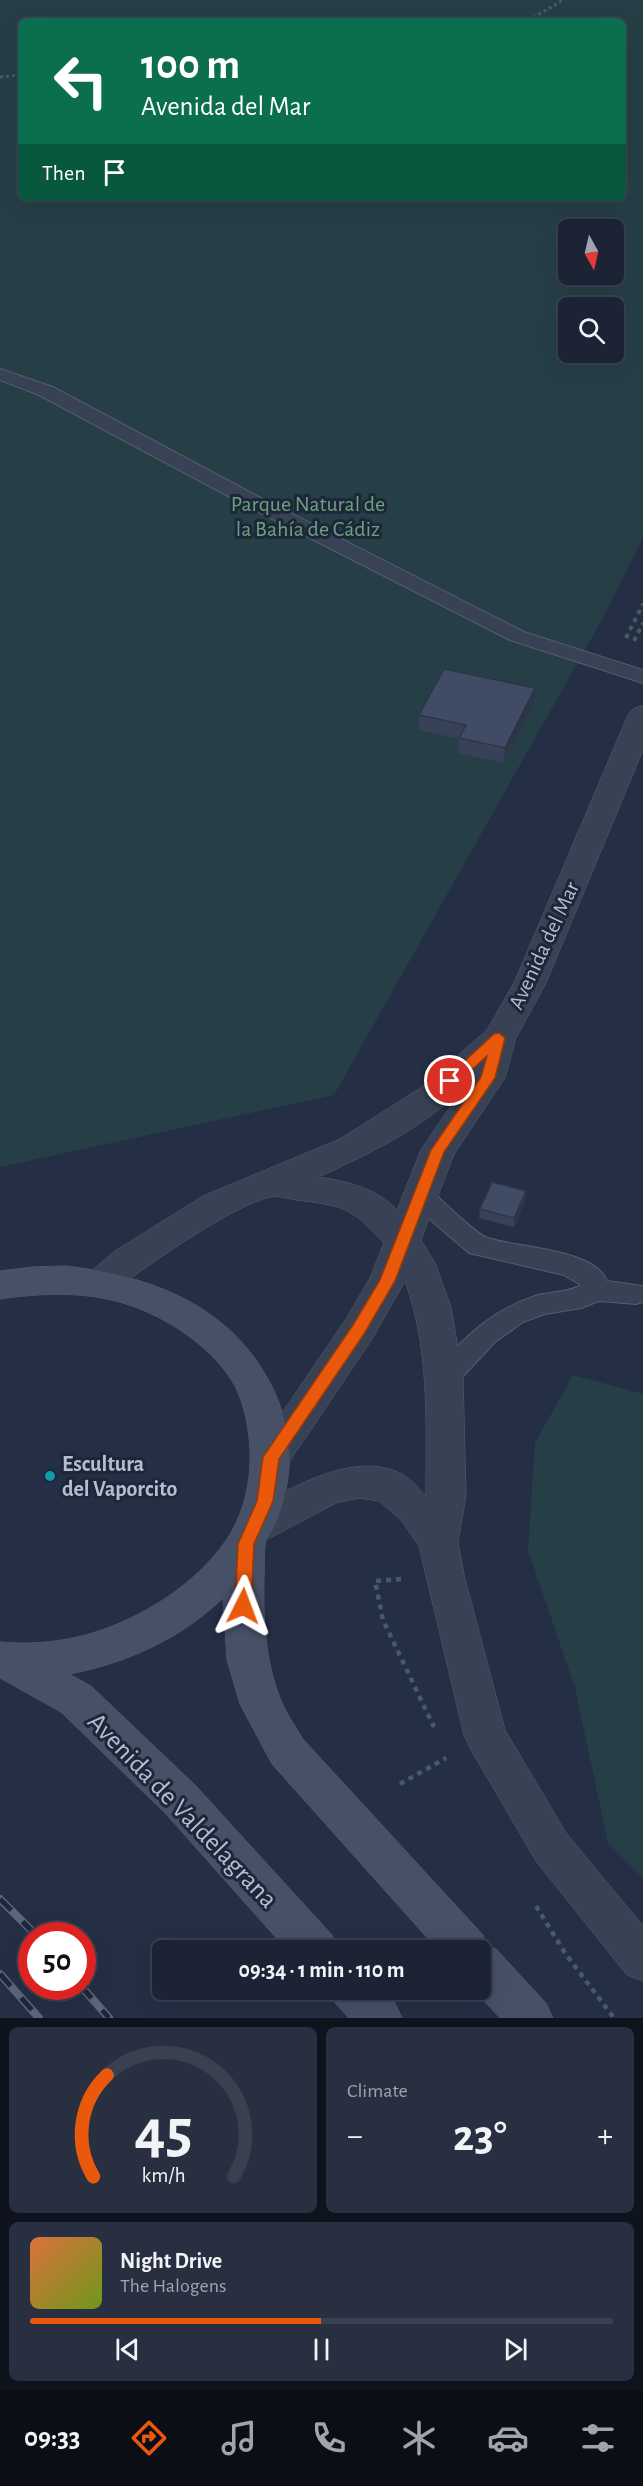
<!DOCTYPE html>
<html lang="en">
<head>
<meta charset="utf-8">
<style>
	body { margin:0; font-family:"Alegreya Sans",sans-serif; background:#282f40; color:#f1f3f6; height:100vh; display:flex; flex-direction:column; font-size:22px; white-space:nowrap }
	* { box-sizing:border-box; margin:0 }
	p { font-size:20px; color:#a0a4ac }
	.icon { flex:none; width:33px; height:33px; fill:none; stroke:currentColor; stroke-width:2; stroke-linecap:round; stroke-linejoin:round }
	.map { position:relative; height:2018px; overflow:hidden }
	.side { display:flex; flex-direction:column; gap:9px; padding:9px; background:#0f131d; flex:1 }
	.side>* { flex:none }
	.top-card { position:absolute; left:18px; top:18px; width:608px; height:183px; border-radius:9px; box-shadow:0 6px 24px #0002,0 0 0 2px #39404f; background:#0b6e4f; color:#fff; overflow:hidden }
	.needle { width:39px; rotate:172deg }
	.fabs { position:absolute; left:558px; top:219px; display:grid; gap:12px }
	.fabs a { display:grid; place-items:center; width:66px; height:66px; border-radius:9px; background:#1b2334; box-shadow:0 6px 24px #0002,0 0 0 2px #39404f; font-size:30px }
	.speed { position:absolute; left:18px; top:1922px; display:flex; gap:12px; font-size:30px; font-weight:700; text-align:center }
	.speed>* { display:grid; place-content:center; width:78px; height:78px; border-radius:50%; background:#1b2334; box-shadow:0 6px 24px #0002,0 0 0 2px #39404f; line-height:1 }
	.speed .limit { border:9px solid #d22; background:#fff; color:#111 }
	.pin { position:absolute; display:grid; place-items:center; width:51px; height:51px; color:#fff; margin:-26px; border:3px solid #fff; border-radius:50%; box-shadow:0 2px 6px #0007 }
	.me { position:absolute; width:66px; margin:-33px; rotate:3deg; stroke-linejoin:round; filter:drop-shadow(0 0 4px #0008) }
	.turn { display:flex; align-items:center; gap:21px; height:126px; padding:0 24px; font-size:27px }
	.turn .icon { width:78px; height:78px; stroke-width:2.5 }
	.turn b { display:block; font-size:42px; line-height:51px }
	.then { display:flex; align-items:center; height:57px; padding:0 24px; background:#0003; gap:12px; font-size:22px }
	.big { font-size:45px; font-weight:700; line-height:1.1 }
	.side .card { flex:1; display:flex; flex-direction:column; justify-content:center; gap:9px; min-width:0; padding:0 21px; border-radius:9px; background:#282f40 }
	.side .dial { align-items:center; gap:0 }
	.dial svg { height:156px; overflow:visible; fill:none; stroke:#39404f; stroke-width:7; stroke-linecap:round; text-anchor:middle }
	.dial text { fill:#f1f3f6; stroke:none }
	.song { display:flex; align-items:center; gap:18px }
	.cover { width:72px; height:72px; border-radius:9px; background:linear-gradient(135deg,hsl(20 70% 55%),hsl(80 70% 35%)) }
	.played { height:6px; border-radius:3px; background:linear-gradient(90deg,#ea580c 50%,#39404f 50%) }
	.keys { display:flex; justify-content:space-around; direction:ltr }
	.heat { display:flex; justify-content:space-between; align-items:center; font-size:33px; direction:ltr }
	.side .tiles { flex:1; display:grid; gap:9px; grid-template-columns:1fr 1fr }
	.card:last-child { grid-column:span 2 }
	.trip { position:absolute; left:152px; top:1940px; width:339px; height:60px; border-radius:9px; background:#1b2334; box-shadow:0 6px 24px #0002,0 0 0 2px #39404f; font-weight:700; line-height:60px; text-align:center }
	.dock { display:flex; height:96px; justify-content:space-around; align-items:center; background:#0b0e15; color:#a0a4ac }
	.dock .icon { width:42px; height:42px }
	.dock .current { color:#ea580c }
	.dock b { font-size:27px; color:#f1f3f6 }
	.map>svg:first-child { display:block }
	.green { fill:#263f46; fill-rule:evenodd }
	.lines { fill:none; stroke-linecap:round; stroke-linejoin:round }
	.service-casing { stroke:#545d6e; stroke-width:2 }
	.minor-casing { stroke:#545d6e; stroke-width:1 }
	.secondary-casing { stroke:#545d6e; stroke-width:1 }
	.path-far2 { stroke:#455c62; stroke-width:3; stroke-dasharray:3 3; stroke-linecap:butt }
	.path-far1 { stroke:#455c62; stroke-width:4; stroke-dasharray:4.5 4.5; stroke-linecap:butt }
	.path { stroke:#455c62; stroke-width:4.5; stroke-dasharray:5 5; stroke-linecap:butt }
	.service { fill:#394254; fill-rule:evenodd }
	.minor { fill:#394254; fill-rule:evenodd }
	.secondary { fill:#465067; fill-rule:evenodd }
	.rail-casing { stroke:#5b657b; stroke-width:8 }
	.rail { stroke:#1d2739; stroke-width:5; stroke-dasharray:16; stroke-linecap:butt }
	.wall { fill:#374157 }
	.shaded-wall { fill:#2d3547 }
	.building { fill:#404c65; stroke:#2d3547; stroke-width:1.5 }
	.route { fill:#ea580c; stroke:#983908; stroke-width:1.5 }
	.culture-dot { fill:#0f9aa8; stroke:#1d2739; stroke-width:2 }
	.labels { text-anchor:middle; stroke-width:6; stroke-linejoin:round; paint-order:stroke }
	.park-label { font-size:22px; fill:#6ba17c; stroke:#1d2739 }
	.street-label { font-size:22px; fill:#b6bdce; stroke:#1d2739 }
	.poi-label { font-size:22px; font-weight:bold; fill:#b6bdce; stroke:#1d2739; text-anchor:start }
	.near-street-label { font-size:27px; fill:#b6bdce; stroke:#1d2739 }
</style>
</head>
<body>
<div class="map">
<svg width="643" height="2018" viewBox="0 0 643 2018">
	<rect width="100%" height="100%" fill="#242f45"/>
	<path class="green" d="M0 0H643V537L601 621 334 1095 0 1167ZM21 21H622V198H21ZM568 230H614V274H568ZM568 308H614V352H568Z
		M573 1375 643 1394V1878L608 1843 575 1688 528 1550 535 1443Z"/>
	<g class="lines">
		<defs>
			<path id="service" d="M0 369 53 387 259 497 524 632 643 670V683L510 640 245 505 39 395 0 380Z
				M419 1185 428 1188C441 1199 475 1234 488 1238 518 1248 595 1249 607 1281L643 1286V1302L636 1304 599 1301 581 1308 545 1314 523 1322 495 1342 454 1386 444 1389 434 1386 430 1378 434 1370C466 1337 490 1311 535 1296 550 1291 568 1293 581 1285L564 1275 469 1253 410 1202 406 1195 410 1188Z"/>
			<path id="minor" d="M643 706V750L546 983 516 1038 505 1078 454 1154 421 1240 435 1263 451 1307 463 1378 466 1496 458 1542 464 1575 505 1730 566 1833 643 1926V1981L627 1975 536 1861 470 1748 464 1735 419 1546 401 1520 379 1501 359 1498 336 1503 268 1539 254 1543 240 1539 234 1527 240 1515C285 1493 350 1448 402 1474 411 1479 419 1489 426 1496 426 1424 430 1349 405 1281L372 1339 285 1468 271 1473 257 1468 252 1457 346 1319 370 1278 384 1243C351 1207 344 1206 297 1200 289 1199 278 1195 270 1197 234 1206 174 1248 142 1270 122 1284 116 1303 88 1294L83 1284 88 1274 115 1251 203 1196 340 1139 422 1087 487 1030 514 983 628 715 633 709ZM460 1092 421 1150 397 1210C376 1188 347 1181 318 1177 368 1155 420 1129 460 1092Z"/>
			<path id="secondary" d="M65 1266C149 1275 231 1305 271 1385 284 1409 291 1441 289 1468 287 1488 283 1507 275 1525 272 1531 268 1536 266 1541 263 1551 265 1567 264 1577 263 1618 265 1660 280 1698 285 1712 295 1725 302 1738L483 1935 487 1946 496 1949 546 2003 553 2018H500L473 1989H480V1950H438L272 1764 240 1704 227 1660 223 1598C182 1638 125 1664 69 1674L91 1686 196 1786 332 1935 338 1950H287L166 1814 61 1712 0 1678V1642C53 1647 102 1635 148 1609 183 1589 220 1558 237 1521 247 1498 251 1474 250 1450 249 1429 245 1407 236 1388 215 1348 167 1317 126 1304 85 1291 42 1293 0 1299V1271L32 1267Z
				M329 1989H382L395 2003 402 2018H349L336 2004Z"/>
		</defs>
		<use href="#service" class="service-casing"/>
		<use href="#minor" class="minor-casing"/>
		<use href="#secondary" class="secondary-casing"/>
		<path class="path-far2" d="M522 21 531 19 563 0
			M0 77 21 75"/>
		<path class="path-far1" d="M626 638 643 604
			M634 641 643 623"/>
		<path class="path" d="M401 1579 375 1581 383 1620 434 1727
			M400 1784 446 1758
			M536 1906 565 1953 614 2018"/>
		<use href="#service" class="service"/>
		<use href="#minor" class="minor"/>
		<use href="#secondary" class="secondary"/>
		<defs>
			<path id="rail" d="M0 1899 36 1935
				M0 1974 39 2018
				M81 1986 109 2018"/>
		</defs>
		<use href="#rail" class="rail-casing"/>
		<use href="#rail" class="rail"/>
	</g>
	<path class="wall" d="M535 688 534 703 504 763 458 753 459 739 419 730V715Z
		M526 1191V1199L514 1227 479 1218 480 1209Z"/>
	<path class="shaded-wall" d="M535 688 534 703 504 763 505 748Z
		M526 1191V1199L514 1227V1218Z"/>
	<path class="building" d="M444 669 535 688 505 748 459 738 466 725 419 715Z
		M492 1182 526 1191 514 1218 480 1209Z"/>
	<path class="route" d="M499 1033 505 1038 495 1078 444 1152 395 1281 364 1334 279 1459 273 1501 254 1544 251 1606 249 1611 243 1613 237 1611 235 1606 238 1544 257 1501 263 1457 353 1325 380 1280 431 1150 481 1077 487 1056 455 1085H445L443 1081 494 1034Z"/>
	<circle class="culture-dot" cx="50" cy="1476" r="6"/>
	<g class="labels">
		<g class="park-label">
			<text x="308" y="511">Parque Natural de<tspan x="308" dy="25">la Bahía de Cádiz</tspan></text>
		</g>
		<g class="street-label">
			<text transform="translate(543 945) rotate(-65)" y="8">Avenida del Mar</text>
		</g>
		<g class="poi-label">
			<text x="62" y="1471">Escultura<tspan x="62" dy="25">del Vaporcito</tspan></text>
		</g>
		<g class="near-street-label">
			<text transform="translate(183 1810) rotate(46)" y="9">Avenida de Valdelagrana</text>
		</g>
	</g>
</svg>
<div class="fabs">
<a><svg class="needle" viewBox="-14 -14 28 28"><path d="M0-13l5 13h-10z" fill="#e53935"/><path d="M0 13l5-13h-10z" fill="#a0a4ac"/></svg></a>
<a><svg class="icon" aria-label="search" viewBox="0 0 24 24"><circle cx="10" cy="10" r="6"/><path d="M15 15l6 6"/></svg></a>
</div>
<div class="speed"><div class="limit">50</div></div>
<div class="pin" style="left:450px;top:1081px;background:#d93025"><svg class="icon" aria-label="arrive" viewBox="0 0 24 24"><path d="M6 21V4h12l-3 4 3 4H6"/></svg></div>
<svg class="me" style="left:243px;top:1606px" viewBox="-20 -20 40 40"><path d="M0-17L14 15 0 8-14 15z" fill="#ea580c" stroke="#fff" stroke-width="4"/></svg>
<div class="trip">09:34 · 1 min · 110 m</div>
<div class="top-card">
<div class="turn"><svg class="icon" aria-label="left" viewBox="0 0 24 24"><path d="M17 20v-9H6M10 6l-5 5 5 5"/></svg><div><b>100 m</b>Avenida del Mar</div></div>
<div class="then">Then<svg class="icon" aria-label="arrive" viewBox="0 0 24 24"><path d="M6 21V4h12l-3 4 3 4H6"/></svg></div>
</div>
</div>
<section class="side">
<div class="tiles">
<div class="card dial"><svg viewBox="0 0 100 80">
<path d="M14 69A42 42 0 1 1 86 69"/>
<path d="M14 69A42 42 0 0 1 21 17" stroke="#ea580c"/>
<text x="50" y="56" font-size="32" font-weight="700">45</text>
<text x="50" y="72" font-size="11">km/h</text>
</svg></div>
<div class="card"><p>Climate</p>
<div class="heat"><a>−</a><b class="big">23°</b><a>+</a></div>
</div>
<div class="card">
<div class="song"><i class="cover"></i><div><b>Night Drive</b><p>The Halogens</p></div></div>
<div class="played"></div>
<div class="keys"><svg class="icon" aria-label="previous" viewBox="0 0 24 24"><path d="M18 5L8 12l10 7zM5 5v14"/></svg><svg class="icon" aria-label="pause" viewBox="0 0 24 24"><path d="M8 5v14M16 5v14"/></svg><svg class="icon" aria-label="next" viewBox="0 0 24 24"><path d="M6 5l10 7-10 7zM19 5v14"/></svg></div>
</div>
</div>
</section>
<nav class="dock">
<b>09:33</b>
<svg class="icon current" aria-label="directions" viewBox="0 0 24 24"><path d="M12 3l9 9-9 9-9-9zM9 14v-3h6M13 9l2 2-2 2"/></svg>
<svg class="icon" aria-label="music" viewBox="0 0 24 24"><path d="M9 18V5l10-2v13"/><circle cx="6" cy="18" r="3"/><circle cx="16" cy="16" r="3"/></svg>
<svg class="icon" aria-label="phone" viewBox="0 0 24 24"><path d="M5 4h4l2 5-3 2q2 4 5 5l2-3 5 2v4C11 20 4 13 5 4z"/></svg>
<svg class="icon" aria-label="climate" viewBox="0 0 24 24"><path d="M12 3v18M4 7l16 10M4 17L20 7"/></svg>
<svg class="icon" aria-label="car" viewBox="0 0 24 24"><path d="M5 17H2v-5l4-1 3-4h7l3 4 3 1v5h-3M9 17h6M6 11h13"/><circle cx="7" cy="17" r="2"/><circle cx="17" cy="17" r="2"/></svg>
<svg class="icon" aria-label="filters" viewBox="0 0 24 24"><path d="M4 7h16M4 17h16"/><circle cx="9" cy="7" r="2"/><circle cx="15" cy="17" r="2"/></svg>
</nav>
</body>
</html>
